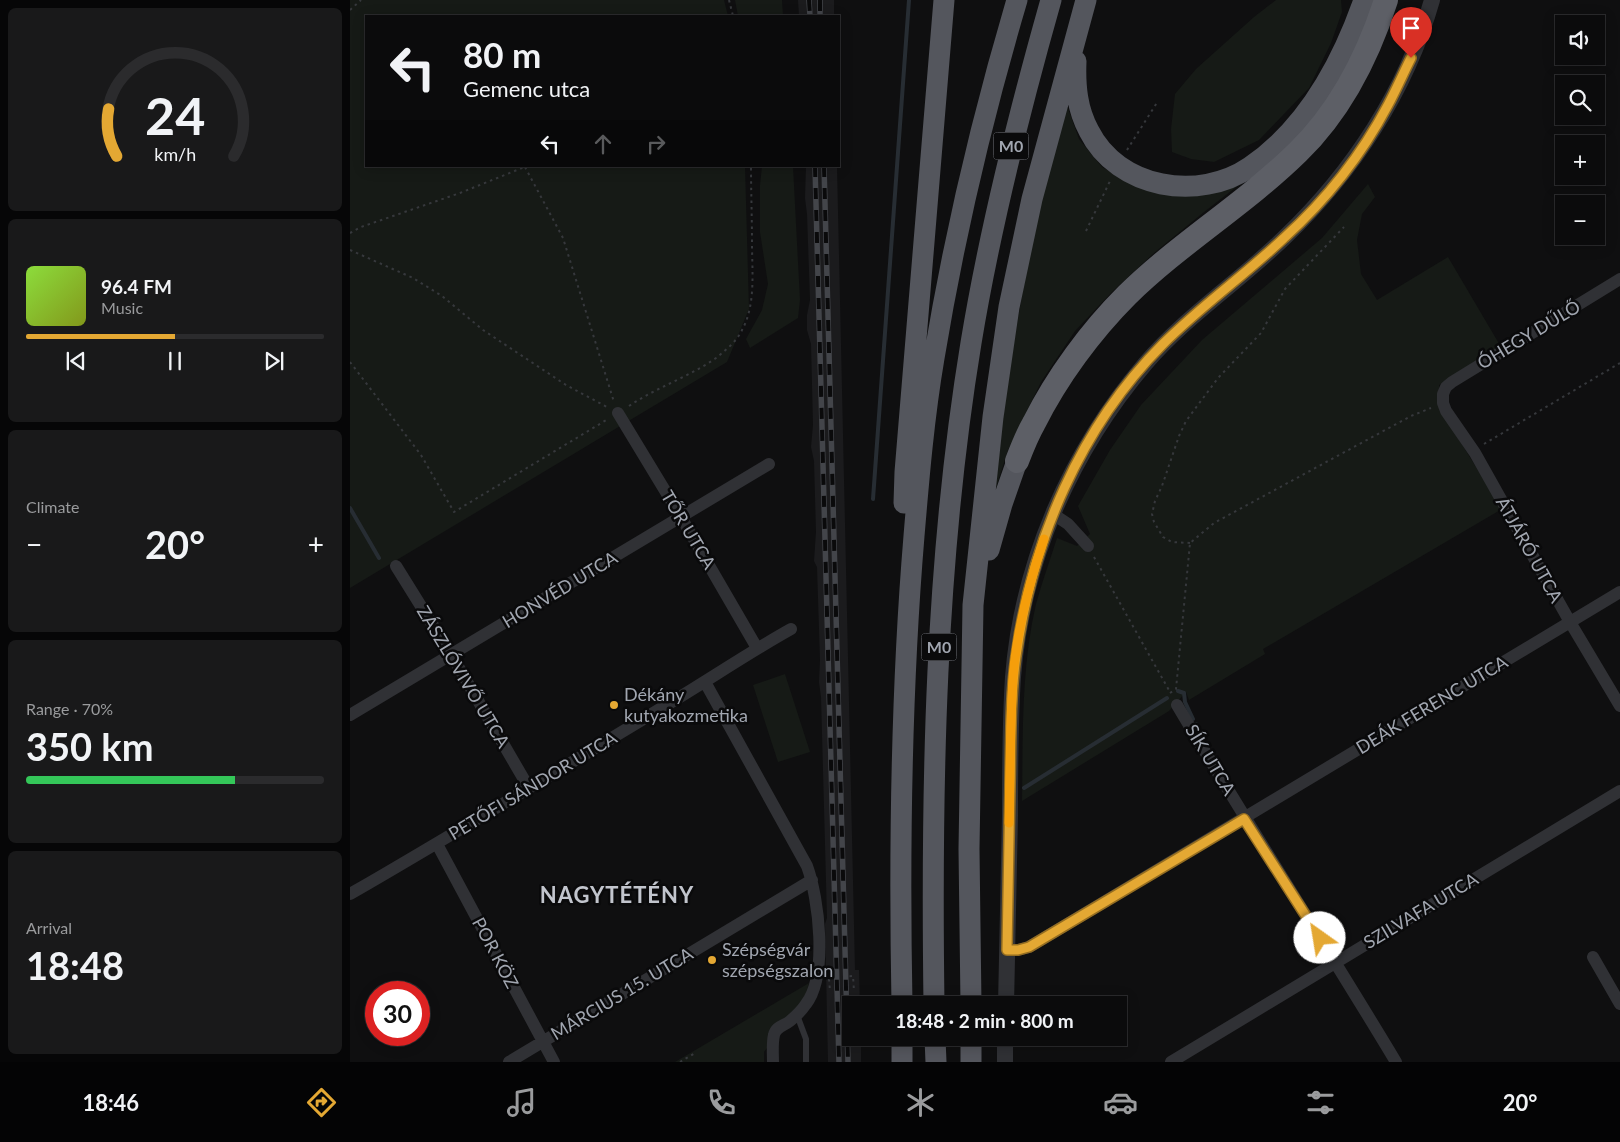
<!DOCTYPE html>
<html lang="en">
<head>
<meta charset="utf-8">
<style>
	body { margin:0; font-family:Lato,sans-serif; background:#19191a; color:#f1f3f6; height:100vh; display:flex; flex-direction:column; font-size:19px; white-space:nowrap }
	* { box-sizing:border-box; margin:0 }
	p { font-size:16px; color:#9a9b9d }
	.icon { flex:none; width:28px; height:28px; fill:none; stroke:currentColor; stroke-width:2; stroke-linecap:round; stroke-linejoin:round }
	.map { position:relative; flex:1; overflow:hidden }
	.panel { display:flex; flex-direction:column; gap:8px; padding:8px; background:#060607; width:350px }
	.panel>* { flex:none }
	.top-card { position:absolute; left:15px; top:15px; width:475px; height:152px; border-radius:0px; box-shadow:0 2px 12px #0003,0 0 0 1px #2b2b2d; background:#0b0b0c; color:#f1f3f6; overflow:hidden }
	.buttons { position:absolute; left:1205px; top:15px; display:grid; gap:10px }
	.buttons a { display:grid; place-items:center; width:50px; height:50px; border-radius:0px; background:#0b0b0c; box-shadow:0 2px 12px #0003,0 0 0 1px #2b2b2d; font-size:25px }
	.speed { position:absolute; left:15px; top:981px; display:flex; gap:10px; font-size:25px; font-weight:700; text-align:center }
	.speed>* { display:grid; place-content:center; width:65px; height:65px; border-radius:50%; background:#0b0b0c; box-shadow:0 2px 12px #0003,0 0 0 1px #2b2b2d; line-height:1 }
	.speed .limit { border:8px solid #d22; background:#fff; color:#111 }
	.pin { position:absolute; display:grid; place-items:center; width:42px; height:42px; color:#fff; margin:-51px -21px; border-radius:50% 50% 50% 0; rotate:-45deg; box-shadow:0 0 5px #0007 }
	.pin .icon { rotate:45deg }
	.me { position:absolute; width:55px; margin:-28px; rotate:328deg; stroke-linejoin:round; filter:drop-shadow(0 0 4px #0008) }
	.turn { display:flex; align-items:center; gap:18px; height:105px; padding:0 15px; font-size:22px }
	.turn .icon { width:65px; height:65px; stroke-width:2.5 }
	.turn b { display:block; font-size:35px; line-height:42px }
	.lanes { display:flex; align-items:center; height:48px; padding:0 15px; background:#0003; justify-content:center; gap:25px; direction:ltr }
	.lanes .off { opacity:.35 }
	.big { font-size:38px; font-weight:700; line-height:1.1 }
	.panel .widget { flex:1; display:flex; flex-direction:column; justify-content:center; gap:8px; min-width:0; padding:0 18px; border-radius:8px; background:#19191a }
	.panel .dial { align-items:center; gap:0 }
	.dial svg { height:130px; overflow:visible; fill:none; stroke:#2b2b2d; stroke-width:7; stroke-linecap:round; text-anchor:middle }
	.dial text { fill:#f1f3f6; stroke:none }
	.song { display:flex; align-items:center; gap:15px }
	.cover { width:60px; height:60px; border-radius:8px; background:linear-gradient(135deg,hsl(90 70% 55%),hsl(70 70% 35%)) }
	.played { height:5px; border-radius:2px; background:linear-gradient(90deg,#e4a833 50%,#2b2b2d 50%) }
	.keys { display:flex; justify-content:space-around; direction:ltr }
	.heat { display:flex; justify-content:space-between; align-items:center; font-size:28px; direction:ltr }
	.charge { height:8px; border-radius:4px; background:linear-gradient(90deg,#34c759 70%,#2b2b2d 0) }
	.trip { position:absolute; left:492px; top:996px; width:285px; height:50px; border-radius:0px; background:#0b0b0c; box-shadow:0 2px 12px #0003,0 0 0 1px #2b2b2d; font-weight:700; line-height:50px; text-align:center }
	.dock { display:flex; height:80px; justify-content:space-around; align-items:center; background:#040405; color:#9a9b9d }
	.dock .icon { width:35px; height:35px }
	.dock .on { color:#e4a833 }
	.dock b { font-size:22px; color:#f1f3f6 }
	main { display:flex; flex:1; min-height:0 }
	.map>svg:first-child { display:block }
	.built { fill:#1b1b1d }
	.green { fill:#161a16 }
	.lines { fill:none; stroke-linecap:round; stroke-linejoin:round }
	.stream { stroke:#272d33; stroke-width:4 }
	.path { stroke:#36383c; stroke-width:2; stroke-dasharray:2.5 4; stroke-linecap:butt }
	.service { stroke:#303135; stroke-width:6 }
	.minor { stroke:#303135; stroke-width:12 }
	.tertiary { stroke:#303135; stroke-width:16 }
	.trunk { stroke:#54565d; stroke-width:21 }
	.motorway { stroke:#5d5f66; stroke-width:24 }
	.rail-casing { stroke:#43454a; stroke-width:5.5 }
	.rail { stroke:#0a0a0b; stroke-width:4; stroke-dasharray:11; stroke-linecap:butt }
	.route-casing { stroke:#946d21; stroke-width:12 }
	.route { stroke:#e4a833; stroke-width:9 }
	.slow { stroke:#f59e0b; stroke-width:9 }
	.poi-dot { fill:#e4a833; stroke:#0a0a0b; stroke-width:2 }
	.labels { text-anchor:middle; stroke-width:5; stroke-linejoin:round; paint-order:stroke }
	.shield { fill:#0a0a0b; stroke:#74777e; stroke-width:1 }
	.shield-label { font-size:16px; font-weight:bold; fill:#a1a6b0 }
	.street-label { font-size:18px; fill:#a1a6b0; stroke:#0a0a0b }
	.poi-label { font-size:18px; fill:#a1a6b0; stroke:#0a0a0b; text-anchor:start }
	.district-label { font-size:22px; font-weight:bold; letter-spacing:1px; fill:#c2c5cd; stroke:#0a0a0b }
</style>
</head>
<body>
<main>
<section class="panel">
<div class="widget dial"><svg viewBox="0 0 100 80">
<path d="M14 69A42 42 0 1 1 86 69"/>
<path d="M14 69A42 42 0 0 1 9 40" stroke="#e4a833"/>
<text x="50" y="56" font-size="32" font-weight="700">24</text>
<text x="50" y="72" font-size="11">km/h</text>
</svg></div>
<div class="widget">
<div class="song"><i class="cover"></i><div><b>96.4 FM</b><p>Music</p></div></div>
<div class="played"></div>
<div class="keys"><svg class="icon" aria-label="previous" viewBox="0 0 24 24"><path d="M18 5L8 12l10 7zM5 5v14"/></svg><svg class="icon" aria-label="pause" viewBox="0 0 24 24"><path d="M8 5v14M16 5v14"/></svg><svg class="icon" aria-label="next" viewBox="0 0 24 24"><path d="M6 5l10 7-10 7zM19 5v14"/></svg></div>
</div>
<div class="widget"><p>Climate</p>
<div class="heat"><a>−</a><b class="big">20°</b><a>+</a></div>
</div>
<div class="widget"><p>Range · 70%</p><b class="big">350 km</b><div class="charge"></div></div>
<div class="widget"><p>Arrival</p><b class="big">18:48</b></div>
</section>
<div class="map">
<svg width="1270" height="1062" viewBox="0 0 1270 1062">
	<rect width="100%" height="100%" fill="#0f0f10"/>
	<path class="built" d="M448 0H484V16H449Z
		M456 166H487L505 970H509L510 1005H501V1038H511V1062H478L475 924 477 918 471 697 469 682 470 660 467 567 464 561 466 532 464 461 461 447 463 425 461 344 457 330V315L460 300 457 214 455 198Z"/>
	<path class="green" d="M0 0H374L378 16H16V166H395L399 309 377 362 0 588Z
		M385 0H432L433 16H388Z
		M926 0H991L992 12 981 43 959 88 909 140 864 162 841 159 822 152 821 129 825 94 846 69 904 17Z
		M716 103 729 139 752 167 780 183 899 177 854 212 804 253 762 292 725 331 691 382 658 450 643 497C653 411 665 325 683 239 692 194 705 148 716 103Z
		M412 166H443L450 300 448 318 400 348 396 339 412 310 418 284 410 232V185Z
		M1018 184 1025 197 1012 214 1007 240 1011 274 1027 300 1098 257 1151 347 1089 385 1090 409 1152 509 913 649 915 654 839 700 836 692 819 711 672 801C673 736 671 668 686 604 692 582 700 560 707 538L727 546 740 534 728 506 760 450 791 405 852 340 972 238Z
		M435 674 460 752 428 762 403 685Z
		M459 983 455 998 414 1052V1062H325Z"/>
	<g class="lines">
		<path class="stream" d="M523 499 559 0
			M0 508 29 558
			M828 691 834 693 835 702 843 719
			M846 724 853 737
			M674 788 817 698"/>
		<path class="path" d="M379 0 383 16
			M0 10 11 0
			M777 150 808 101
			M175 167 213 238 264 402
			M736 231 760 181
			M0 233 11 227 110 193 177 166
			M0 250 63 278 92 296 133 330 216 385 257 407
			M0 362 71 455 104 512 258 419
			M279 406C307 387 339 377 366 358 376 350 387 341 392 330 406 305 402 271 402 243 402 217 401 192 401 166
			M1134 444 1270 363
			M840 543 822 542 813 537 804 522 802 514 805 501 812 486 829 436 836 421 868 378 911 333 935 289 994 227
			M744 557 820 692
			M820 693 826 689 840 543 864 523 1061 416 1081 408
			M480 977 503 976 504 991
			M479 979 480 991
			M330 1062 345 1053"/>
		<path class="service" d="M447 1015 456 1039V1062"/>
		<path class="minor" d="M1270 279 1102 382 1096 387 1093 394V403L1096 411 1125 453 1220 622 1270 706
			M268 413 331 517 407 648
			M703 514 718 524 738 546
			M46 566 102 656 179 788
			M355 682 457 866C469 899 478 975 456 1004 452 1010 446 1016 440 1021 434 1026 426 1026 424 1035 422 1043 423 1054 423 1062
			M827 705C898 825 974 942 1046 1062
			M0 715 419 464
			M87 844 204 1062
			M0 894C106 833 210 769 315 706 357 681 398 653 441 629
			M657 950H668L679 947 1270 592
			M1243 957 1270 1004
			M159 1062 462 880
			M821 1062 1270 791"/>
		<path class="tertiary" d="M656 1005C657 942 659 878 660 815 660 769 660 723 663 677 672 562 721 451 795 364 836 316 890 281 935 237 1003 172 1056 91 1082 0
			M655 1062V1038"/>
		<path class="trunk" d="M726 61C725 86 727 109 739 131 768 189 849 202 900 167 957 128 992 63 1014 0
			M554 503 555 472 594 0
			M639 550 652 504 667 461
			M552 1005C549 848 551 692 564 536 569 476 574 417 584 358 604 237 632 118 667 0
			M584 1005C581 784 585 562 621 343 640 227 669 113 701 0
			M621 1005 619 849 623 605 643 417 659 307 682 199 736 0
			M552 1038V1062
			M585 1038 586 1062
			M621 1038V1062"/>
		<path class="motorway" d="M667 461C672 448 677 435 684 423 707 377 741 331 777 295 830 243 895 204 948 152 990 111 1018 56 1036 0"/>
		<defs>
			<path id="rail" d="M459 0 460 16
				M470 0V16
				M465 166 489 1062
				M474 166 498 1062"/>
		</defs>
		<use href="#rail" class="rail-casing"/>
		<use href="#rail" class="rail"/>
	</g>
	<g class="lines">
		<defs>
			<path id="route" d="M970 938 894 819 679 947 668 950H657C658 895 659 840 660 785 661 742 660 698 666 656 682 541 730 427 813 344 851 306 895 275 934 238 975 201 1012 154 1038 105 1046 90 1053 74 1061 58"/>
		</defs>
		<use href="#route" class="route-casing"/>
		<use href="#route" class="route"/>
		<path class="slow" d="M659 823C660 775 660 726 663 677 667 630 679 583 694 539"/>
	</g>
	<g class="poi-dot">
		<circle cx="264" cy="705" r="5"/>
		<circle cx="362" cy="960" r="5"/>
	</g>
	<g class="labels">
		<g class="shield">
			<rect x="643.5" y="132.5" width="35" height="27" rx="4"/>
			<rect x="571.5" y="633.5" width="35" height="27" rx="4"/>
		</g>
		<g class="shield-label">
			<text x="661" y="152">M0</text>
			<text x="589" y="653">M0</text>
		</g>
		<g class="street-label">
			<text transform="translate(1179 335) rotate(-31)" y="6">ÓHEGY DŰLŐ</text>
			<text transform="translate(338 530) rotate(59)" y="6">TŐR UTCA</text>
			<text transform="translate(1179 550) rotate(61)" y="6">ÁTJÁRÓ UTCA</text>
			<text transform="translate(210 590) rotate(-31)" y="6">HONVÉD UTCA</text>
			<text transform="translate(113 677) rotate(59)" y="6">ZÁSZLÓVIVŐ UTCA</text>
			<text transform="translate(1082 705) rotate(-31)" y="6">DEÁK FERENC UTCA</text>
			<text transform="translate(860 760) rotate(59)" y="6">SÍK UTCA</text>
			<text transform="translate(183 786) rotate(-31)" y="6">PETŐFI SÁNDOR UTCA</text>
			<text transform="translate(1071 911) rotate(-31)" y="6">SZILVAFA UTCA</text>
			<text transform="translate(145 953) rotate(62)" y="6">POR KÖZ</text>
			<text transform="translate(272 994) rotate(-31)" y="6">MÁRCIUS 15. UTCA</text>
		</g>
		<g class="poi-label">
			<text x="274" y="701">Dékány<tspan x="274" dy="21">kutyakozmetika</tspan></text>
			<text x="372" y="956">Szépségvár<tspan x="372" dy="21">szépségszalon</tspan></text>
		</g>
		<g class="district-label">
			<text x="267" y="903">NAGYTÉTÉNY</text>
		</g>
	</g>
</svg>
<div class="buttons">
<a><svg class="icon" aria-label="sound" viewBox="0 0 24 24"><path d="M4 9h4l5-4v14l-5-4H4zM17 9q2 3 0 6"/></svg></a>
<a><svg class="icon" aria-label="search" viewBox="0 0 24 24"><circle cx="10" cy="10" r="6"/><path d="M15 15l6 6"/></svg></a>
<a>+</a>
<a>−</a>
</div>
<div class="speed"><div class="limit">30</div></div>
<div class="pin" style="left:1061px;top:58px;background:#d93025"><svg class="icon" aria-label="arrive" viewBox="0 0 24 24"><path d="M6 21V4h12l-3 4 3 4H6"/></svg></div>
<svg class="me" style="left:970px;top:938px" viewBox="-20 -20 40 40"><circle r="19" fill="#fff"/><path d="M0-13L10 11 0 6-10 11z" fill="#e4a833"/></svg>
<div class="trip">18:48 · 2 min · 800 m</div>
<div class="top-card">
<div class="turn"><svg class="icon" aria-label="left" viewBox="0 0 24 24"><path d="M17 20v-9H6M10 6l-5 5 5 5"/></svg><div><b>80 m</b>Gemenc utca</div></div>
<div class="lanes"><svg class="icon" aria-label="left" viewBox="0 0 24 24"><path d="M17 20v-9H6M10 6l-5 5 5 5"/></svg><svg class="icon off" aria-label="ahead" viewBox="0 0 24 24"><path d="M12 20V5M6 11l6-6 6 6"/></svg><svg class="icon off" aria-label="right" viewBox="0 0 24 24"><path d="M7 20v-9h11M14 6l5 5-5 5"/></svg></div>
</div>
</div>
</main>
<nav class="dock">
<b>18:46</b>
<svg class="icon on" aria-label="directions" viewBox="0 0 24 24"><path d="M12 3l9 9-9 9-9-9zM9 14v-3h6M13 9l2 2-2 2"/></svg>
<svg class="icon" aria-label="music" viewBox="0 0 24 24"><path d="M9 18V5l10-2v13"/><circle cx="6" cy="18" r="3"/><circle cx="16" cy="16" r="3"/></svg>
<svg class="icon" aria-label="phone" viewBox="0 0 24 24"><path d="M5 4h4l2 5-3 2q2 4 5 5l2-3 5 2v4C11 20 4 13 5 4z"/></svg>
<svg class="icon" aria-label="climate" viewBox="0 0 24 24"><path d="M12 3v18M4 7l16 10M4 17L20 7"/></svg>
<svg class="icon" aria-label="car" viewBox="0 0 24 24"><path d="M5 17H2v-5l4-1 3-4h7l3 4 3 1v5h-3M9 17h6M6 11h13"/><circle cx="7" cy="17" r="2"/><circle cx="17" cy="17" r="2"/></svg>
<svg class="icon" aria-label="filters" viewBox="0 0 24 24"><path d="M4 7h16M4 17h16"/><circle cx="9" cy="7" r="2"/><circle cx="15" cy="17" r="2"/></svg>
<b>20°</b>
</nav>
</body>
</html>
